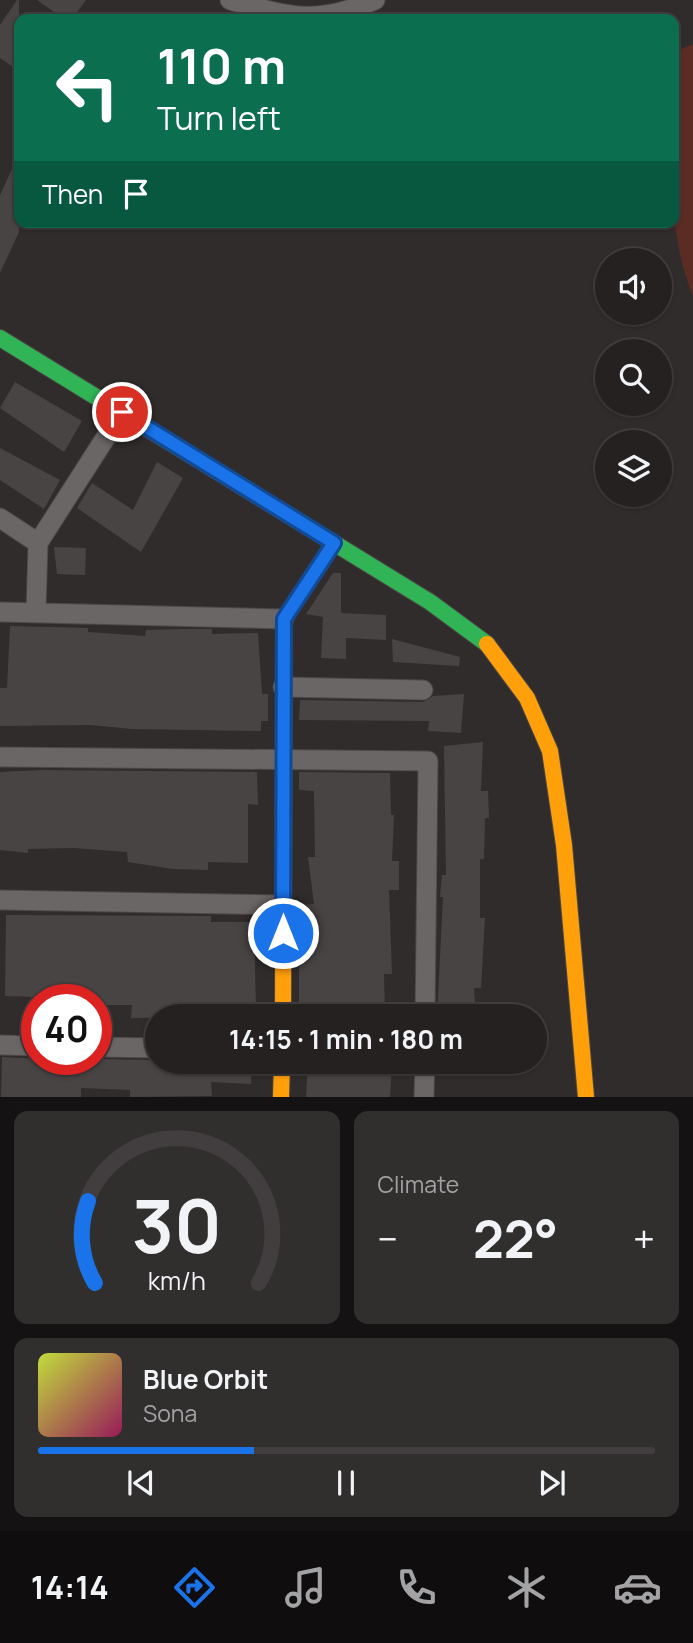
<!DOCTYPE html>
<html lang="en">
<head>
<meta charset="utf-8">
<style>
	body { margin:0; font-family:Manrope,sans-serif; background:#312e2e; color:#f1f3f6; height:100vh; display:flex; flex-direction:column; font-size:26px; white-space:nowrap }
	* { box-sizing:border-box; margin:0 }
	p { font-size:23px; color:#a3a3a5 }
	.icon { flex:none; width:38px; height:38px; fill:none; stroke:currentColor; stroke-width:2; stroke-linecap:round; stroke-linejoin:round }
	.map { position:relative; height:1097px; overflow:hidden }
	.side { display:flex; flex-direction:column; gap:14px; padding:14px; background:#141212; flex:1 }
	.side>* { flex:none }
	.banner { position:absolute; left:14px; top:14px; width:665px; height:214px; border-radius:14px; box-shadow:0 2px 5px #0004,0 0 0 2px #423e3f; background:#0b6e4f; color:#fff; overflow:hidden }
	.controls { position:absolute; left:595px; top:248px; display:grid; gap:14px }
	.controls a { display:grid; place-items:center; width:77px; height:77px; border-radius:50%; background:#252121; box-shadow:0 2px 5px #0004,0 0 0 2px #423e3f; font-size:35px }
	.speed { position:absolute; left:21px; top:984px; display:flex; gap:14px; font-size:35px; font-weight:700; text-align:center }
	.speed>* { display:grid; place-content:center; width:91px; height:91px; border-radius:50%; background:#252121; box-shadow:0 2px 5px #0004,0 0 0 2px #423e3f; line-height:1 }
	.speed .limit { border:10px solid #d22; background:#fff; color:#111 }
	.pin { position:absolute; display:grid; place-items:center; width:60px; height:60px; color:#fff; margin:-30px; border:4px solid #fff; border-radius:50%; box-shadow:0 2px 7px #0007 }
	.me { position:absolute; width:77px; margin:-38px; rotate:0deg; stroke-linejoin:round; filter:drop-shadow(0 0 5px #0008) }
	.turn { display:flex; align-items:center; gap:24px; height:147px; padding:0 28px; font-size:32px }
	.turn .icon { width:91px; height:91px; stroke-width:2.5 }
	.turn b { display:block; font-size:49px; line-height:60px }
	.then { display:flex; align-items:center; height:66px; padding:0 28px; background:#0003; gap:14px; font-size:26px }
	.big { font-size:52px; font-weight:700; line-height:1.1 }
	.side .card { flex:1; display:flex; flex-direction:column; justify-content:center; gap:10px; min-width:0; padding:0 24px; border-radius:14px; background:#312e2e }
	.side .dial { align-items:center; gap:0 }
	.dial svg { height:182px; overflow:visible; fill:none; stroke:#423e3f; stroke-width:7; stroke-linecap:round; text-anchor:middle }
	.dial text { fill:#f1f3f6; stroke:none }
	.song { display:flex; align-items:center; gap:21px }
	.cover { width:84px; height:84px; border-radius:10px; background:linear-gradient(135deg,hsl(70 70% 55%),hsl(330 70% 35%)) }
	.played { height:7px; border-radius:4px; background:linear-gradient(90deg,#1a73e8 35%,#423e3f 35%) }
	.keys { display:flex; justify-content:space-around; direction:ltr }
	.heat { display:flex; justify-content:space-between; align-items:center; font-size:38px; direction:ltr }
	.side .tiles { flex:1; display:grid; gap:14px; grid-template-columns:1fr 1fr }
	.card:last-child { grid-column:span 2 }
	.trip { position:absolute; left:145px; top:1004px; width:402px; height:70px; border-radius:35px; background:#252121; box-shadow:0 2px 5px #0004,0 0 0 2px #423e3f; font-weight:700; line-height:70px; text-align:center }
	.tab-bar { display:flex; height:112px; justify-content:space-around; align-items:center; background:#0f0d0d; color:#a3a3a5 }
	.tab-bar .icon { width:49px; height:49px }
	.tab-bar .current { color:#1a73e8 }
	.tab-bar b { font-size:32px; color:#f1f3f6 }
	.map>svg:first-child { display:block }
	.green { fill:#5a2c23 }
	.building { fill:#484443 }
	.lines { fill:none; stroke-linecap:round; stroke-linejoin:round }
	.street-casing { stroke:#4c4847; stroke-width:21 }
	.fast-casing { stroke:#4c4847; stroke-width:18 }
	.slow-casing { stroke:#4c4847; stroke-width:18 }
	.street { stroke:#696665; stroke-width:19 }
	.fast { stroke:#30b455; stroke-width:16 }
	.slow { stroke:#ff9f0a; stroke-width:16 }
	.route-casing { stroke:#114b97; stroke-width:18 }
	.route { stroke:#1a73e8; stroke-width:12 }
</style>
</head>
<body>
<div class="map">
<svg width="693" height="1097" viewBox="0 0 693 1097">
	<rect width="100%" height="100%" fill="#312c2c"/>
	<path class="green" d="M693 44V296C662 221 674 133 674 52Z"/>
	<path class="building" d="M17 0H19V71L0 58V25Z
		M37 0H86L72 19H64Z
		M19 154V232L0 273V195Z
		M15 382 82 421 64 452 0 408Z
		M0 448 60 480 44 509 0 480Z
		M157 462 183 478 141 552 77 508 92 483 133 510Z
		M54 547 86 548 85 575 57 574Z
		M333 573H341V613L386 615V640L346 638V659L321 658 323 617 306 614Z
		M10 626 88 628V632L145 636 146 630 182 629H212V634L258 633 262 694H268V721H261V731L131 729 91 725 0 726V688H7Z
		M392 639 460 657 459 666 393 662Z
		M464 694 461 733 428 731 429 721 299 720 300 700 423 702 433 696Z
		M483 742 481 791H488L489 818H485L484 859H480V918H485L481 988H474L476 1017H437L443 897H440L442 875H446L444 746Z
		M42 770 257 772 258 805 248 804V863L208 862V870L173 869 128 862 127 852 74 848 28 849V853L0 850V772Z
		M299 772 390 773 391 815H394L392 861H399V890H389L392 974H384L385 1017H299V905L314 904 308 857H315L314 791 299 790Z
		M6 915 211 916V922H254L256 1010H209L210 1017 131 1018 132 1005H96V999L5 996Z
		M2 1057 43 1059V1070L88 1069V1060L99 1059 252 1062 251 1084 211 1082 212 1096 130 1097V1090L81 1088V1097H1Z
		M308 1062H392L390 1097H306Z"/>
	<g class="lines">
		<defs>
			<path id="street" d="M230 0C289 17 316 26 375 0
				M0 518 38 543
				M0 612 284 619
				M36 612 38 543 122 412
				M283 687 423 690
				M0 757 428 761 425 1017
				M0 900 283 905
				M0 1045 37 1046
				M96 1047 158 1048
				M424 1097 425 1062"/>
			<path id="fast" d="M0 338 430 602 487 644"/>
			<path id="slow" d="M487 644 527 698 550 751 564 845 586 1097
				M283 1017 284 619 334 543
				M281 1097 282 1062"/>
		</defs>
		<use href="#street" class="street-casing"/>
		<use href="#fast" class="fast-casing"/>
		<use href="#slow" class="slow-casing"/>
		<use href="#street" class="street"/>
		<use href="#fast" class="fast"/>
		<use href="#slow" class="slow"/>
	</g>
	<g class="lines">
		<defs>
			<path id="route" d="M122 412 334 543 284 619 283 933"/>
		</defs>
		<use href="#route" class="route-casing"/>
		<use href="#route" class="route"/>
	</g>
</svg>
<div class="controls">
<a><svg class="icon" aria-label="sound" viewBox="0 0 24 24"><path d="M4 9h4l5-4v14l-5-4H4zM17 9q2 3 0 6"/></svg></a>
<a><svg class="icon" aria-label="search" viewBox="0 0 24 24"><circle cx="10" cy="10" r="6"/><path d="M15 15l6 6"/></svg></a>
<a><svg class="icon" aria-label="layers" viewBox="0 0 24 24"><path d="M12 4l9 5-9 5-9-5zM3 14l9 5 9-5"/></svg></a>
</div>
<div class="speed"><div class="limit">40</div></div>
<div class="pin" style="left:122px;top:412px;background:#d93025"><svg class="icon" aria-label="arrive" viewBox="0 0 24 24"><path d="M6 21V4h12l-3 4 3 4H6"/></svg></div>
<svg class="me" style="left:283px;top:933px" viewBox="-20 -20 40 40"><circle r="17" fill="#1a73e8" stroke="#fff" stroke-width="3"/><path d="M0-11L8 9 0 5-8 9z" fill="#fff"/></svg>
<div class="trip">14:15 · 1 min · 180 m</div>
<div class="banner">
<div class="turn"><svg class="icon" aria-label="left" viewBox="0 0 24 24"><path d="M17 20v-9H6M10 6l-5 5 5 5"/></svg><div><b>110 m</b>Turn left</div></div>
<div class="then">Then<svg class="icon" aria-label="arrive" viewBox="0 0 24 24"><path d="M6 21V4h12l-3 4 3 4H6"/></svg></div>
</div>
</div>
<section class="side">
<div class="tiles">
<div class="card dial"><svg viewBox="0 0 100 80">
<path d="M14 69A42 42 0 1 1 86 69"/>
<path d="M14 69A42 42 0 0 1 11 33" stroke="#1a73e8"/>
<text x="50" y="56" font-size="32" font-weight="700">30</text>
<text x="50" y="72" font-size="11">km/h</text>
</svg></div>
<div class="card"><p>Climate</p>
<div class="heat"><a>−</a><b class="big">22°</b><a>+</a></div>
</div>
<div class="card">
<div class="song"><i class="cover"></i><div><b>Blue Orbit</b><p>Sona</p></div></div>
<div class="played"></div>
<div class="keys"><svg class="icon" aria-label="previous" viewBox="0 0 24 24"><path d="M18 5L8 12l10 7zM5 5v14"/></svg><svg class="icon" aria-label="pause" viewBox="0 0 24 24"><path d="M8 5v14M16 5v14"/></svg><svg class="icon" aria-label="next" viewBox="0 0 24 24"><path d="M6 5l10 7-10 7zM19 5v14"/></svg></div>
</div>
</div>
</section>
<nav class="tab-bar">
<b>14:14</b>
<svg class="icon current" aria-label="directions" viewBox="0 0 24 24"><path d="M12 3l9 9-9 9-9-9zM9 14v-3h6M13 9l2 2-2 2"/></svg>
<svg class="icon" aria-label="music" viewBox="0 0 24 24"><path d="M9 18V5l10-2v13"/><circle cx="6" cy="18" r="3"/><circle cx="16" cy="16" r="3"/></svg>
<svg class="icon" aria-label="phone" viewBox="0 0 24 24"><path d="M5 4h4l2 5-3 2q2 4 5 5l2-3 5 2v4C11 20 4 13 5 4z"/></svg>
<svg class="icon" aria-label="climate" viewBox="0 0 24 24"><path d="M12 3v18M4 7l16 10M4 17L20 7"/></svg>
<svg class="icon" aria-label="car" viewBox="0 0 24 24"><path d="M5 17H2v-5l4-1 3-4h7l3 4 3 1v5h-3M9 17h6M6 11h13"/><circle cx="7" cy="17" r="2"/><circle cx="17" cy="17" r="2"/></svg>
</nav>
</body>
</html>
